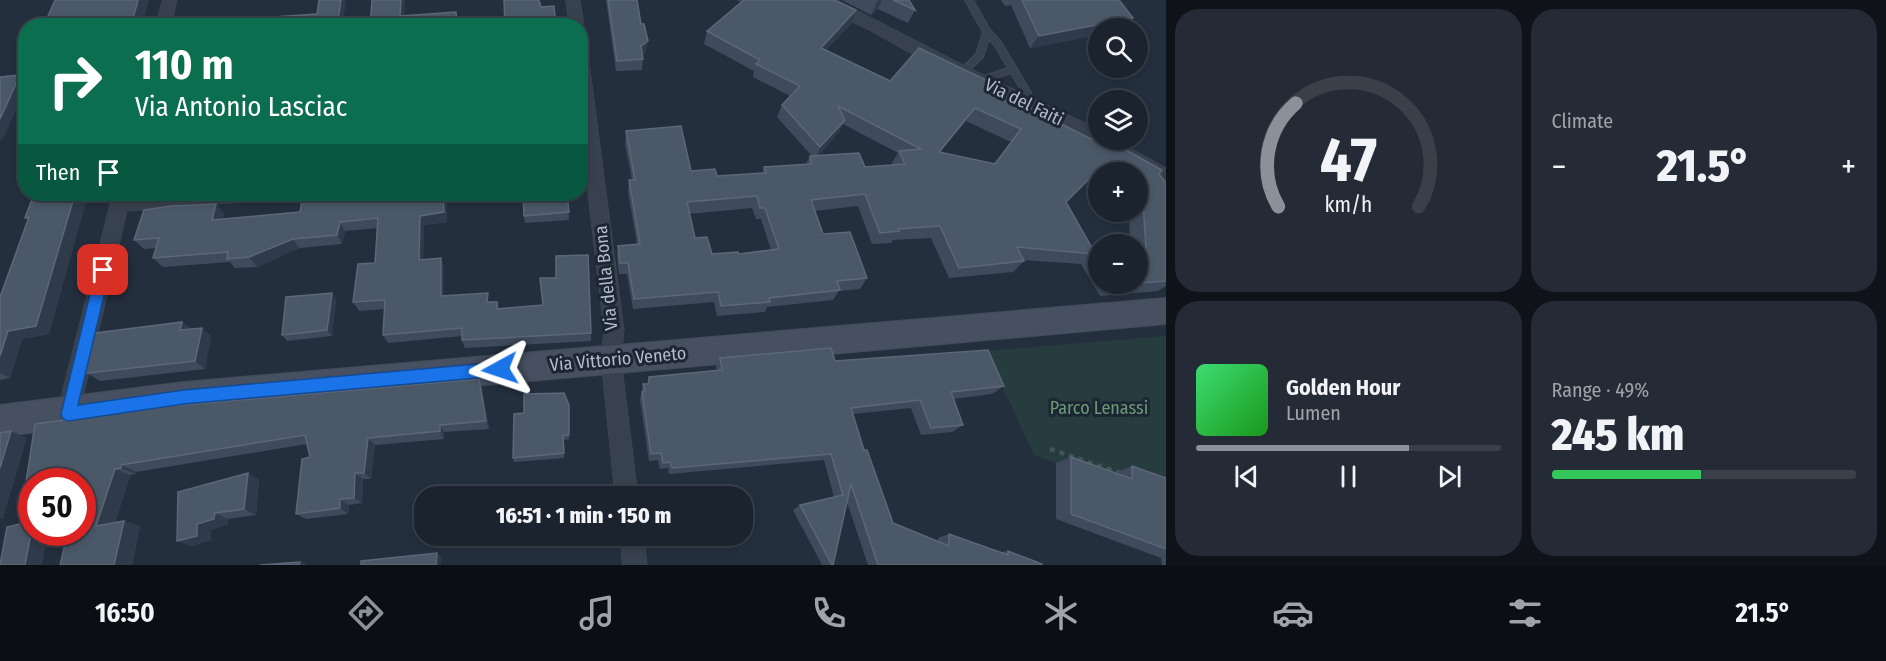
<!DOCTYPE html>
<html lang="en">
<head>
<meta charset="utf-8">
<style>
	body { margin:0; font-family:"Fira Sans Condensed",sans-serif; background:#242b36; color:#f1f3f6; height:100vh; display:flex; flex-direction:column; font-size:22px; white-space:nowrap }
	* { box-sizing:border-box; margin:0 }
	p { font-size:20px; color:#a0a4aa }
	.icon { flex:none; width:33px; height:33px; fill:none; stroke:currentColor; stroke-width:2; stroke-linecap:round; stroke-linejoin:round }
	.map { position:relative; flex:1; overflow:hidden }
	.details { display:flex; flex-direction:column; gap:9px; padding:9px; background:#0f1319; width:720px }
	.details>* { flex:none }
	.banner { position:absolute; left:18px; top:18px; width:570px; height:183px; border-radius:24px; box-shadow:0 3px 9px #0003,0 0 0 2px #39404a; background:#0b6e4f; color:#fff; overflow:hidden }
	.buttons { position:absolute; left:1088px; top:18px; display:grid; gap:12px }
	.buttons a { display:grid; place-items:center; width:60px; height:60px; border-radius:50%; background:#1b232e; box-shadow:0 3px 9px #0003,0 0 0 2px #39404a; font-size:30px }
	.speed { position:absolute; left:18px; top:468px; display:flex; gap:12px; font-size:30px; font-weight:700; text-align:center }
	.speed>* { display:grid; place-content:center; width:78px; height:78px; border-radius:50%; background:#1b232e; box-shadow:0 3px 9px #0003,0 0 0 2px #39404a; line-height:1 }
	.speed .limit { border:9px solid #d22; background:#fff; color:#111 }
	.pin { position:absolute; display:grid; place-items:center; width:51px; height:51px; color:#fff; margin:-26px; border-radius:12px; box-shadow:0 3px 9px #0006 }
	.me { position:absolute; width:66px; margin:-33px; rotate:265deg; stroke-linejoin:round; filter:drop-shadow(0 0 4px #0008) }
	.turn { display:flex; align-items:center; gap:21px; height:126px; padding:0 18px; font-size:27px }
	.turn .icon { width:78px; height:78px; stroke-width:2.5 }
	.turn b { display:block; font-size:42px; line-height:51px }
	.then { display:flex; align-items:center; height:57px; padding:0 18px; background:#0003; gap:12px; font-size:22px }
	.big { font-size:45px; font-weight:800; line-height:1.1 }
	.details .card { flex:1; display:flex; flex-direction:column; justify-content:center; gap:9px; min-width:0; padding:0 21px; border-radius:24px; background:#242b36 }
	.details .dial { align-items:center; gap:0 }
	.dial svg { height:156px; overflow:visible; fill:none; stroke:#39404a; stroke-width:7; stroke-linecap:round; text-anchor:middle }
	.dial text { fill:#f1f3f6; stroke:none }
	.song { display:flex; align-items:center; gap:18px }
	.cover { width:72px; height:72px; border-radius:9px; background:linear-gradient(135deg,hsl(140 70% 55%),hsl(120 70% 35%)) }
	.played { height:6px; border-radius:3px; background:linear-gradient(90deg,#8c9099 70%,#39404a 70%) }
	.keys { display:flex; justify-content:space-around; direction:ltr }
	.heat { display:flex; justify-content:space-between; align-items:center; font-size:33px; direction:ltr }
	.charge { height:9px; border-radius:4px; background:linear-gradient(90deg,#34c759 49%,#39404a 0) }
	.details .tiles { flex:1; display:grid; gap:9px; grid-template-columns:repeat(2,1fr) }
	.trip { position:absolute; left:414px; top:486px; width:339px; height:60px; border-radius:24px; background:#1b232e; box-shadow:0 3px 9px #0003,0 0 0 2px #39404a; font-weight:800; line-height:60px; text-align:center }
	.dock { display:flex; height:96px; justify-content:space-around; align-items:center; background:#0b0e12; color:#a0a4aa }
	.dock .icon { width:42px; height:42px }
	.dock .current { color:#8c9099 }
	.dock b { font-size:27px; color:#f1f3f6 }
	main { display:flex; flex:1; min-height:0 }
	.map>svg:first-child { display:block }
	.green { fill:#263c3f }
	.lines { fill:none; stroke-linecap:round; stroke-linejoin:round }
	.service-casing { stroke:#414a57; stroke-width:2 }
	.minor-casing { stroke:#414a57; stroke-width:1 }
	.tertiary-casing { stroke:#414a57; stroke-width:1 }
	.secondary-casing { stroke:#414a57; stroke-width:2 }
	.path { stroke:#3f5557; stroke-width:4.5; stroke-dasharray:5 5; stroke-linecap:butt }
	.service { fill:#38414e; fill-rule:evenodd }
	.minor { fill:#38414e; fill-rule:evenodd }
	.tertiary { fill:#38414e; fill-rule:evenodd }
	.secondary { fill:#465061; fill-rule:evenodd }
	.wall { fill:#3f4b5c; fill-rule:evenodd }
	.shaded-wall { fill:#2f3b4b }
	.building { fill:#4b5868; stroke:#5c6777; stroke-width:1.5; fill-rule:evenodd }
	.route { fill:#1a73e8; stroke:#114b97; stroke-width:1.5 }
	.labels { text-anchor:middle; stroke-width:6; stroke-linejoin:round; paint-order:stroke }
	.street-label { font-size:18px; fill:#b4bcc9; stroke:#1d2633 }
	.park-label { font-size:18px; fill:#6b9a76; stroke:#1d2633 }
</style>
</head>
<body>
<main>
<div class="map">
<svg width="1166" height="565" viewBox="0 0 1166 565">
	<rect width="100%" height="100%" fill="#242f3e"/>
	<path class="green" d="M1166 336V502L1034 455 986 351Z"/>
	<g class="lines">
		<defs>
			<path id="service" d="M965 0H973L990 30 1001 42 1040 108 1039 110H1033L1011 73 982 83H976V79L1008 68 995 46 989 39 983 57 965 75H959V71L976 54 983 32Z"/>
			<path id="minor" d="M163 0H177L171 26H156Z
				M566 0H580L584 26 582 29 580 26H570Z
				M580 49 588 54 624 330 621 359 638 496H615L601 359 604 330 580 126Z
				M113 194H131L130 196 165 194H264L261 199 255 201 127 211 79 414 76 421 68 425 60 421 57 414Z
				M620 536H644L647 565H623Z"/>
			<path id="tertiary" d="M813 0H837L969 68 1098 129V140H1108L1106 144 1098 146 1090 144 955 78 869 30 815 4Z
				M1130 148 1166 168V188L1122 163 1119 157 1122 151Z"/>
			<path id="secondary" d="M1166 298V324L184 412 0 437V405L184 382Z"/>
		</defs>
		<use href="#service" class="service-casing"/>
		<use href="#minor" class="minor-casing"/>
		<use href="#tertiary" class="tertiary-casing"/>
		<use href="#secondary" class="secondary-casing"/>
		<path class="path" d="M1050 449 1120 473"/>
		<use href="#service" class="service"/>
		<use href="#minor" class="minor"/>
		<use href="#tertiary" class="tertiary"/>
		<use href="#secondary" class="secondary"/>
	</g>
	<path class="wall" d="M606 0H637L646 52 642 55 643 59 642 70 616 71Z
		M736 0H834L856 10 851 24 826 50 890 81 985 86 1159 174 1166 183V286L1158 291 1100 296 1081 264 1023 260 1024 261 1013 272 949 278 931 238 893 240 891 243 872 244 858 206 814 211 823 234 867 278 860 289 839 291 833 300 767 307 765 312 717 316 714 302 633 309 627 274H619L617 257 618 246 637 244 628 192 629 180H632L625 144 626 131 691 171 717 176 762 173 764 167 806 164 810 156H812L777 117 782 105 790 96 753 77 754 71 704 44 707 31 741 2ZM966 121 1011 142 994 164 940 152ZM843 124 898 153 892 163V165L865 167 818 156 839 132ZM1098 172H1137V212H1129L1130 244H1137V284H1098V253H1095L1066 202 1092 176 1098 180ZM752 208 756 219H761L771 250 739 254H712L695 238 689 214Z
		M842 0H909L915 10 908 23 878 9 871 15Z
		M1001 0H1119L1098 28V35L1030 48 1011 5 1005 6Z
		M88 194 49 334 22 339 10 378 0 380V297L28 220 25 218Z
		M365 194H446L447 222 424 225 423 260 441 258 444 268V296L490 302H497L499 309 591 333V341L465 348 462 340V336L388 343 383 335 385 309 359 311 353 302 375 263 377 228 345 231 342 244 299 248 257 267 235 268 230 262 163 267 153 258 156 248 144 249 134 240 216 204 224 214 222 219 300 212 365 197Z
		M567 194 569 220 525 223 524 216Z
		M336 299 332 336 287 341 282 335Z
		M182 322 191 329 202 328 211 337 205 369 100 381 87 373Z
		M720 358 835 361 1004 386 992 394 954 399 963 425 952 432 921 435 911 408 853 414 864 450 893 523 938 541V538L949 534 1001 552 1008 551 1042 565H868L847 502 833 565H822L793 510 800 505 834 497 824 460 669 474 668 468 660 469 658 460 649 461 640 400 643 384H647L649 377 717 370 716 367Z
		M482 388 489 429 444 432V439L375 445 371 479H363L362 503 349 505 348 514 306 519 296 514 310 457 307 444 136 472V474L130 475 115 523 124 521 140 526 132 565H60L82 482H32V504L23 501 35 424Z
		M569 405V439L564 440V458L514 462 513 458 524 413Z
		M1071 457 1115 473 1132 466 1166 478V565H1162L1161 558 1056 519V463Z
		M259 480 256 515 228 519V524L211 530V540L192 546 177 541Z"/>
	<path class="shaded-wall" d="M138 0H149L142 26H131Z
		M341 0H345L346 2 342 26H337Z
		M401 0H405L404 26 400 16Z
		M879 0H882L878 9 871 15 877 2Z
		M856 10 851 24 816 61 821 48Z
		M1133 18 1125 28H1098V35L1030 48 1039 36Z
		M648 41 646 52 640 56 641 46Z
		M20 75 26 81V88L2 141 0 139V119Z
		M975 108 966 121 931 164 939 152Z
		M845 120 839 132 815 160 820 147Z
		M75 194H88L49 334 22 339 10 378 0 373V356L8 331Z
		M443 194H446L447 222 424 225 423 269 419 260 420 216Z
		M216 204 224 214 220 230 212 220Z
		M340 222 345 231 342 244 337 235Z
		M293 239 299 248 257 267 249 257Z
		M441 258 444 268V305L441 296Z
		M332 293 336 299 332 336 327 330Z
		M182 322 192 331 180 330Z
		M202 328 211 337 205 369 195 361Z
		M479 379 482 388 489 429 486 421Z
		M440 425 444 432V439L440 431Z
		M11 431 27 438 3 518 0 519V468Z
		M368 438 375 445 371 479 364 473Z
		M121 465 136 472V474L121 468Z
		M115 469 130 475 113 531 96 526Z
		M248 473 259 480 256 515 244 509Z
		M355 473 363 479 362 503 354 498Z
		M32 499V504L23 501Z
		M340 499 349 505 348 514 340 508Z
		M215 513 228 519V524L211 530V540L192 546 177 541 197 524Z
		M124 521 140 526 132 565H114Z
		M32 528V532H48L42 565H25Z
		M437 553 441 557V565H436Z
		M300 562 306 564V565H299Z"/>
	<path class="building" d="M55 0H138L131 26H52L45 23Z
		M319 0H341L337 26H213V21L317 14Z
		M372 0H401L400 16 456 12 457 26H370Z
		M504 0H539L541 7 554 6 556 26H505Z
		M608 0H637L641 24H644L648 41 641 46 643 59 617 61Z
		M744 0H834L856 10 821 48 890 81 919 48 988 81 985 85 1091 139 1096 133 1098 134V140H1108L1162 170 1159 174 1166 183V281L1114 285 1113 284H1137V250L1146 249 1142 186 1137 183V172H1118L1104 164 1066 202 1095 253H1098V260L1094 254 1017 247 1024 261 959 268 940 226 898 229 899 231 880 233 865 194 811 200 823 234 850 232 867 278 837 281 840 290 769 298 770 302 721 306 718 292 634 299 628 263H620L618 246 640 244 629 180H635L626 131 681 126 691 171 715 169 717 176 766 173 764 167 811 164 810 156 859 153 865 167 905 164 899 151 921 149 838 106 845 120 820 147 782 105 800 86 756 64 760 60 707 31ZM975 108 1021 129 995 164 939 152ZM757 196 760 208H765L779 249 739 254 738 252 712 254 707 237 695 238 687 202Z
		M893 0H909L915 10Z
		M1022 0H1119L1133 18 1039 36Z
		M20 75 0 119V77Z
		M34 194H75L36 326 8 331 0 356V297L29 217 25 218Z
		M365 194H443L444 212 420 216 419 260 441 258V296L488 293 487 302H497V309L543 305 540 278H556V256L588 255 591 333 462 340V328L383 335 385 300 353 302 358 264 375 263 378 218 340 222 337 235 293 239 249 257 227 259 228 252 153 258 159 238 134 240 144 210 172 206 216 204 212 220 300 212 302 200 365 197Z
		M523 194H567L569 212 524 216Z
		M332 293 327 330 282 335 286 297Z
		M182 322 180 330 202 328 195 361 87 373 79 366 88 334Z
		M831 348 835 361 988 350 1004 386 951 392 963 425 931 428 920 400 851 408 864 450H867L893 523 949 546V534L1008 555V551L1042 564V565H878L851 484 833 565H832L800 505 843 495 831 454 672 468 670 462 663 463 661 453 651 454 642 392 645 391 643 384H649V377L722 370 720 358Z
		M479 379 486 421 440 425V431L368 438 364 473H355L354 498 340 499V508L296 514 302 459 310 457 305 435 121 465V468L115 469 96 526 124 521 114 565H60L68 532H82V482H32V499L23 501 35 424 171 406Z
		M564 393 569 405V435H563L564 453 513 458 514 414 524 413V394Z
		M11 431 0 468V433Z
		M1071 457 1132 479V466L1166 478V549L1071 514Z
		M248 473 244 509 215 513 214 519 197 524V536L177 541 178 492Z
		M32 521V528L25 565H0L7 527Z
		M437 553 436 565H361V561Z
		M300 562 299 565H260Z"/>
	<path class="route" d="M103 264 108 266 110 270 78 405 184 390 500 362 505 364 507 369 505 374 500 376 184 404 68 421 63 419 61 414 96 270 98 266Z"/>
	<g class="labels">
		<g class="street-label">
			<text transform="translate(1024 102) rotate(26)" y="6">Via del Faiti</text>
			<text transform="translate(606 278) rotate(-96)" y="6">Via della Bona</text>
			<text transform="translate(618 359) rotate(-5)" y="6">Via Vittorio Veneto</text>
		</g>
		<g class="park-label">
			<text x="1099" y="414">Parco Lenassi</text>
		</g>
	</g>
</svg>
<div class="buttons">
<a><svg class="icon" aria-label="search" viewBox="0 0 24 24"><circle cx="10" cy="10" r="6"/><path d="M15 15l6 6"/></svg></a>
<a><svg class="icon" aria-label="layers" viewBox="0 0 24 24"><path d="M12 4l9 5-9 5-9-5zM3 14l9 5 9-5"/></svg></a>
<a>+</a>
<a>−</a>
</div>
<div class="speed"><div class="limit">50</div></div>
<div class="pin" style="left:103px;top:270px;background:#d93025"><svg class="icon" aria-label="arrive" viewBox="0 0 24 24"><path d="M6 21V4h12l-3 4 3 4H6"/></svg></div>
<svg class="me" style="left:500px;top:369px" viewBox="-20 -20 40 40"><path d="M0-17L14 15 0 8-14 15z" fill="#1a73e8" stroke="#fff" stroke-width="4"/></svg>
<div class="trip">16:51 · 1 min · 150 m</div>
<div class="banner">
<div class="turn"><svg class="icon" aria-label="right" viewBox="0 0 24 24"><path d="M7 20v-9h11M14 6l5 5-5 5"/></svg><div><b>110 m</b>Via Antonio Lasciac</div></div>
<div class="then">Then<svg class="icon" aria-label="arrive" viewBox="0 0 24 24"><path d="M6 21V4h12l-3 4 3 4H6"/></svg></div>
</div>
</div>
<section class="details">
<div class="tiles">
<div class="card dial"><svg viewBox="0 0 100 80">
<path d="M14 69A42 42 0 1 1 86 69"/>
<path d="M14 69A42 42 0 0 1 23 16" stroke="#8c9099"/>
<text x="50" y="56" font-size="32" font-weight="700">47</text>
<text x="50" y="72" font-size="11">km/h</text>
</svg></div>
<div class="card"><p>Climate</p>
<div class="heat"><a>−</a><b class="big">21.5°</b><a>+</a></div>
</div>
<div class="card">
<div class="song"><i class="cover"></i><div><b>Golden Hour</b><p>Lumen</p></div></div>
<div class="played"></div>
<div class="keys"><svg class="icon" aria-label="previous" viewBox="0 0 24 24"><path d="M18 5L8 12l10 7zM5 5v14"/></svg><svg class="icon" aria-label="pause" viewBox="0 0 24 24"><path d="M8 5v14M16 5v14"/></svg><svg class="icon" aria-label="next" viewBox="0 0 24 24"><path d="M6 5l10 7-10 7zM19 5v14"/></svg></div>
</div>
<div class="card"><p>Range · 49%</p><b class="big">245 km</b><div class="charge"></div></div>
</div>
</section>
</main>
<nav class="dock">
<b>16:50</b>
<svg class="icon current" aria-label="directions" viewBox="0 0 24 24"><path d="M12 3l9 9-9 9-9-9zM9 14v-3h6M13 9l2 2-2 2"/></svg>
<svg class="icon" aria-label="music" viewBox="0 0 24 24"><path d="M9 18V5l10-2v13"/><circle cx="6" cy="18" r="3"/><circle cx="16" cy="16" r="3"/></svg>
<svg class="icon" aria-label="phone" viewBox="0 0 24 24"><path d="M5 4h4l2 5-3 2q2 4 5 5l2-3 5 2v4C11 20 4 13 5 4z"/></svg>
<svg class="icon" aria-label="climate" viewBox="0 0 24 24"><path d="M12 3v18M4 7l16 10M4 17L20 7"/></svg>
<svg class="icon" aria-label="car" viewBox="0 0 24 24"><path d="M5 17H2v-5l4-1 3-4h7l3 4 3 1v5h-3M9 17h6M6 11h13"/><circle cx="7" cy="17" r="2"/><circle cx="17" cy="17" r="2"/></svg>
<svg class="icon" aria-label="filters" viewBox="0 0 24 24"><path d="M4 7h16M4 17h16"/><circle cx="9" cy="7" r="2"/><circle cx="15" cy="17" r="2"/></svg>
<b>21.5°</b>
</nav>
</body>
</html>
